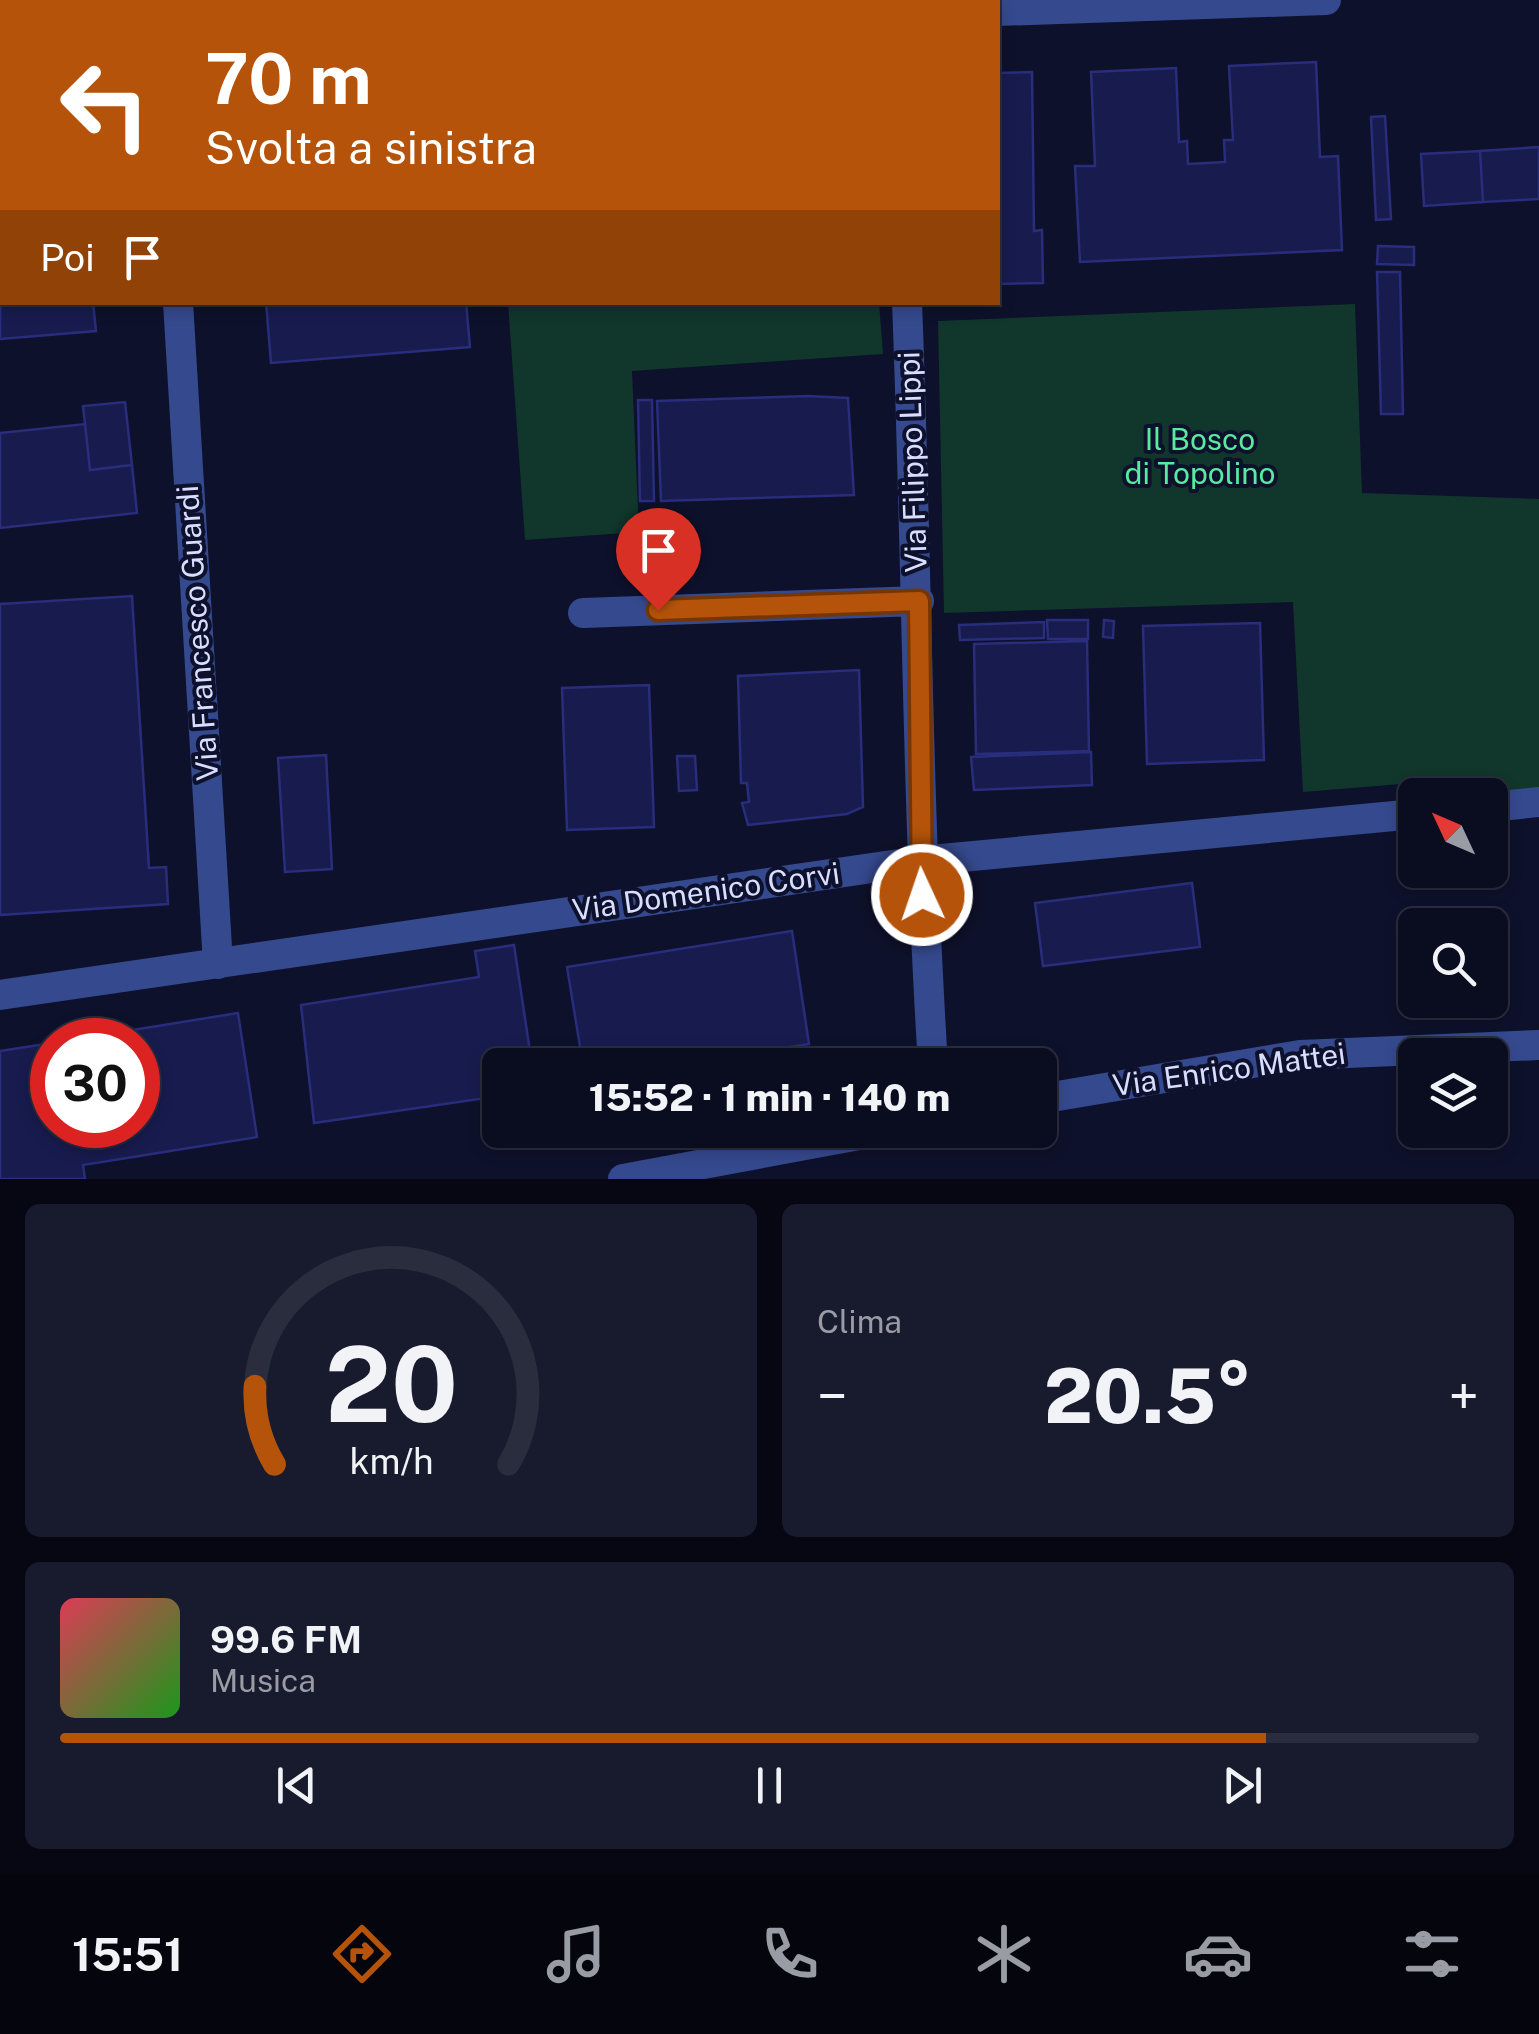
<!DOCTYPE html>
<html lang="it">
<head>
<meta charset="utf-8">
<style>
	body { margin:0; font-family:"Public Sans",sans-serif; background:#181b2d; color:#f1f3f6; height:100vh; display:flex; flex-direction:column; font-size:38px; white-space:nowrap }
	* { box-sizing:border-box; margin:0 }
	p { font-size:32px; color:#999ca5 }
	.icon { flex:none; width:55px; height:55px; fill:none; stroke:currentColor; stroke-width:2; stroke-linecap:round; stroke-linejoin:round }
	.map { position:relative; height:1179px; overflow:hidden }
	.panel { display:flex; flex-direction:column; gap:25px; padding:25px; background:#060712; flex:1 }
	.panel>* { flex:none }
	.guide { position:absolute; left:0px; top:0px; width:1000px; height:305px; box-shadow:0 5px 15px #0003,0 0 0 2px #2a2d3e; background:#b45309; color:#fff; overflow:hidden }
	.needle { width:65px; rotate:314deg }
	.buttons { position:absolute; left:1398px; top:778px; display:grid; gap:20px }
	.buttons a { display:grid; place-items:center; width:110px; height:110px; border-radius:15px; background:#0a0d20; box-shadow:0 5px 15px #0003,0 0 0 2px #2a2d3e; font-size:50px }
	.speed { position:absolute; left:30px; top:1018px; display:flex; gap:20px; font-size:50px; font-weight:700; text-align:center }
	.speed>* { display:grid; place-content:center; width:130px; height:130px; border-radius:50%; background:#0a0d20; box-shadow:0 5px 15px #0003,0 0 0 2px #2a2d3e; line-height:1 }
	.speed .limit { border:15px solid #d22; background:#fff; color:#111 }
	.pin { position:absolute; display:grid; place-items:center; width:85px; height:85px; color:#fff; margin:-102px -42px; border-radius:50% 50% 50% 0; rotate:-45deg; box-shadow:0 0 10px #0007 }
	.pin .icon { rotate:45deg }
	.me { position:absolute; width:110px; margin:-55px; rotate:357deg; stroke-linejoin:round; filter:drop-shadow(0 0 8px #0008) }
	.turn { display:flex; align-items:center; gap:35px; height:210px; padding:0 40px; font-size:45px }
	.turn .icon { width:130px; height:130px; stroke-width:2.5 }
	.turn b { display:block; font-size:70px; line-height:85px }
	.then { display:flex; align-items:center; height:95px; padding:0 40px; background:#0003; gap:20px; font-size:38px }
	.big { font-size:75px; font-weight:800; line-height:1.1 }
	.panel .tile { flex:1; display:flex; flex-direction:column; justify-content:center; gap:15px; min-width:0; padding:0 35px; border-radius:15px; background:#181b2d }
	.panel .dial { align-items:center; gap:0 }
	.dial svg { height:260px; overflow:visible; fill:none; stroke:#2a2d3e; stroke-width:7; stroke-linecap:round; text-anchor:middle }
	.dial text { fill:#f1f3f6; stroke:none }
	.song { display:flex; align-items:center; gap:30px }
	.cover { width:120px; height:120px; border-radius:15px; background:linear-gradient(135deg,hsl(350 70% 55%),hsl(120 70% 35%)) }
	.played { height:10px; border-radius:5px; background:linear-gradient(90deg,#b45309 85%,#2a2d3e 85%) }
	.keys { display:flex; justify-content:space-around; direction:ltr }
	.heat { display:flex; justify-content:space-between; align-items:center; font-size:55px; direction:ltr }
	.panel .tiles { flex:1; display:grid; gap:25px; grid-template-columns:1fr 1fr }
	.tile:last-child { grid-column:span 2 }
	.trip { position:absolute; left:482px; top:1048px; width:575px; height:100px; border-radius:15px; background:#0a0d20; box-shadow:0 5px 15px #0003,0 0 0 2px #2a2d3e; font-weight:800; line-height:100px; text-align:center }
	.menu { display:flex; height:160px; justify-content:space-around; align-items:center; background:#04050d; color:#999ca5 }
	.menu .icon { width:70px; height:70px }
	.menu .current { color:#b45309 }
	.menu b { font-size:45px; color:#f1f3f6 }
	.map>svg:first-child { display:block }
	.green { fill:#11362b }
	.building { fill:#181b4e; stroke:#282d7c; stroke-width:2.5 }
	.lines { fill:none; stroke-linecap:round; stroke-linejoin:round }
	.minor { stroke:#35498e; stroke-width:30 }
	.route-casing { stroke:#753606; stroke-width:25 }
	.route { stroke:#b45309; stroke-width:18 }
	.labels { text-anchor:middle; stroke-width:8; stroke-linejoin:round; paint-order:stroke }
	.park-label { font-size:30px; fill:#58eba0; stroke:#0e112b }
	.street-label { font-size:30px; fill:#d8deff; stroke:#0e112b }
</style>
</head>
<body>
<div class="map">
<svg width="1539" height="1179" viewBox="0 0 1539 1179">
	<rect width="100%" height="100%" fill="#0e112b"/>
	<path class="green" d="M508 303H879L883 354 632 371 639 532 525 540Z
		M1355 304 1362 493 1539 499V790L1463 795V779L1303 792 1293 602 944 613 938 321Z"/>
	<path class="building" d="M214 0H316V2H214Z
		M1316 62 1320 157 1338 156 1342 250 1080 262 1075 166H1095L1091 72 1176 68 1179 142 1187 141 1188 164 1225 162 1224 140H1233L1229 66Z
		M1032 72 1034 231 1042 230 1043 283 998 284V73Z
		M2 113V302H93L96 331 0 339Z
		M1385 116 1391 219 1376 220 1371 117Z
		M1539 147V199L1483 202 1480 151Z
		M1480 151 1483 202 1424 206 1421 154Z
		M1378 246 1414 247V265L1377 264Z
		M1377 272H1400L1403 414H1381Z
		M266 302H466L470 347 271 363Z
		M807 396 848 398 854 495 661 501 657 401Z
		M638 400H652L654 501H640Z
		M125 402 132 465 90 470 83 406Z
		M85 424 90 470 132 465 137 513 0 528V433Z
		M132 596 149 868 166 867 168 904 0 915V604Z
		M1047 620H1088V639H1048Z
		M1104 620 1114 621 1113 638 1103 637Z
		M1044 622V638L960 640 959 625Z
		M1260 623 1264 760 1147 764 1143 626Z
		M1087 641 1089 751 976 754 974 644Z
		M859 670 863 807 847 814 748 825 742 803 749 802 747 783H741L738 676Z
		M649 685 654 827 567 830 562 688Z
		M1091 752 1092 785 974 790 971 757Z
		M326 755 332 869 285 872 278 758Z
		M677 756H695L697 790 679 791Z
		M1192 883 1200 947 1043 966 1035 903Z
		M792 931 809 1044 676 1065H583L567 967Z
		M514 945 532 1065H500V1096L314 1123 301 1005 479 977 475 951Z
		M238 1013 257 1137 83 1165 85 1179H0V1051L52 1043V1125H138V1040H71Z"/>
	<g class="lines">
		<path class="minor" d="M895 0V2
			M998 11 1326 0
			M0 54H2
			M178 302 218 964
			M907 302C917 557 917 811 933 1065
			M583 613 919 601
			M1490 807 1539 802
			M0 995 920 861 1415 814
			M1040 1099 1300 1055 1539 1045
			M623 1179 886 1130"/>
	</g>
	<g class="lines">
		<defs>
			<path id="route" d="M658 610 919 601 922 895"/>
		</defs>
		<use href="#route" class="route-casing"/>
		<use href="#route" class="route"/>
	</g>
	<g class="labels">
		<g class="park-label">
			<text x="1200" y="450">Il Bosco<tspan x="1200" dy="34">di Topolino</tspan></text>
		</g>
		<g class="street-label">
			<text transform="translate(913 462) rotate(-92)" y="10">Via Filippo Lippi</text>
			<text transform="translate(198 633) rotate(-94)" y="10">Via Francesco Guardi</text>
			<text transform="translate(706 892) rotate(-8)" y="10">Via Domenico Corvi</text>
			<text transform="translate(1229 1070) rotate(-8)" y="10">Via Enrico Mattei</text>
		</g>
	</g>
</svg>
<div class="buttons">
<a><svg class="needle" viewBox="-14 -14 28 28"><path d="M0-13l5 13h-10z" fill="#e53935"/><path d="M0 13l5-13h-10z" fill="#999ca5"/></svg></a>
<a><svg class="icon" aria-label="search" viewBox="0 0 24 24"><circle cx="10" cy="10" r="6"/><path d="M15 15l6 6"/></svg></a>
<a><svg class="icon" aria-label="layers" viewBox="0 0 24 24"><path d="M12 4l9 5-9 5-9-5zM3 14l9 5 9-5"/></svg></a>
</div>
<div class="speed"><div class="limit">30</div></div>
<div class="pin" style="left:658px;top:610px;background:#d93025"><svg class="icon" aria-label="arrive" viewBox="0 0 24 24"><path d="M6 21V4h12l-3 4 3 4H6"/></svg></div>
<svg class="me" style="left:922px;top:895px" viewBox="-20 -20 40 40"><circle r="17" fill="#b45309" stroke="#fff" stroke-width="3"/><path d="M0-11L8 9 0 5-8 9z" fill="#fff"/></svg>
<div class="trip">15:52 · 1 min · 140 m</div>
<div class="guide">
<div class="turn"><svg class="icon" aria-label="left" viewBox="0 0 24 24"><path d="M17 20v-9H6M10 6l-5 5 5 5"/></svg><div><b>70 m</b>Svolta a sinistra</div></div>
<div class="then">Poi<svg class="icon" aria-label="arrive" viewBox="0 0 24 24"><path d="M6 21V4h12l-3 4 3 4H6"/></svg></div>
</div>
</div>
<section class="panel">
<div class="tiles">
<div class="tile dial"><svg viewBox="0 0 100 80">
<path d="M14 69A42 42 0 1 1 86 69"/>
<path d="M14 69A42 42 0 0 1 8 45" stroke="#b45309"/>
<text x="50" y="56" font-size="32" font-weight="700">20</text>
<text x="50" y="72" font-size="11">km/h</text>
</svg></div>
<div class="tile"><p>Clima</p>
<div class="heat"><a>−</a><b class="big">20.5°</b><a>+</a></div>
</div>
<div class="tile">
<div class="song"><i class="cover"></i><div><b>99.6 FM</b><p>Musica</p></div></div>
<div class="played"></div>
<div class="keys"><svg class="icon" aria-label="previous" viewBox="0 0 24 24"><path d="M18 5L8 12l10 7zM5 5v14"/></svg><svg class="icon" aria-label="pause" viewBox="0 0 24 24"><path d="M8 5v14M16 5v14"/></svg><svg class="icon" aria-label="next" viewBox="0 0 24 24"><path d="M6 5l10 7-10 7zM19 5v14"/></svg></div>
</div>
</div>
</section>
<nav class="menu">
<b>15:51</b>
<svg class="icon current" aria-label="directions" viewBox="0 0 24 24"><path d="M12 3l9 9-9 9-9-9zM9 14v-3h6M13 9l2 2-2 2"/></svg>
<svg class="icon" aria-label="music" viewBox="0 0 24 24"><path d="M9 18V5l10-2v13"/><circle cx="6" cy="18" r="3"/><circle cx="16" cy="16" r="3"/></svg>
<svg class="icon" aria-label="phone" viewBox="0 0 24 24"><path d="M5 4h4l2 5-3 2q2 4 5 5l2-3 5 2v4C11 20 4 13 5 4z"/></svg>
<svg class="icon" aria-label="climate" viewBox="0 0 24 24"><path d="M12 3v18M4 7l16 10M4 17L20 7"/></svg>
<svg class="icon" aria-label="car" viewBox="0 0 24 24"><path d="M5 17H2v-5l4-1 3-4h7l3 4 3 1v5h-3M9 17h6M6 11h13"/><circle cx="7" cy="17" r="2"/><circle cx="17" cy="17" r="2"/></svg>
<svg class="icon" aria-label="filters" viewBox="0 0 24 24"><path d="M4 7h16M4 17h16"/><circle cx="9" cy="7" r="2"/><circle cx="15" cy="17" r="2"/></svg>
</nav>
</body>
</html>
